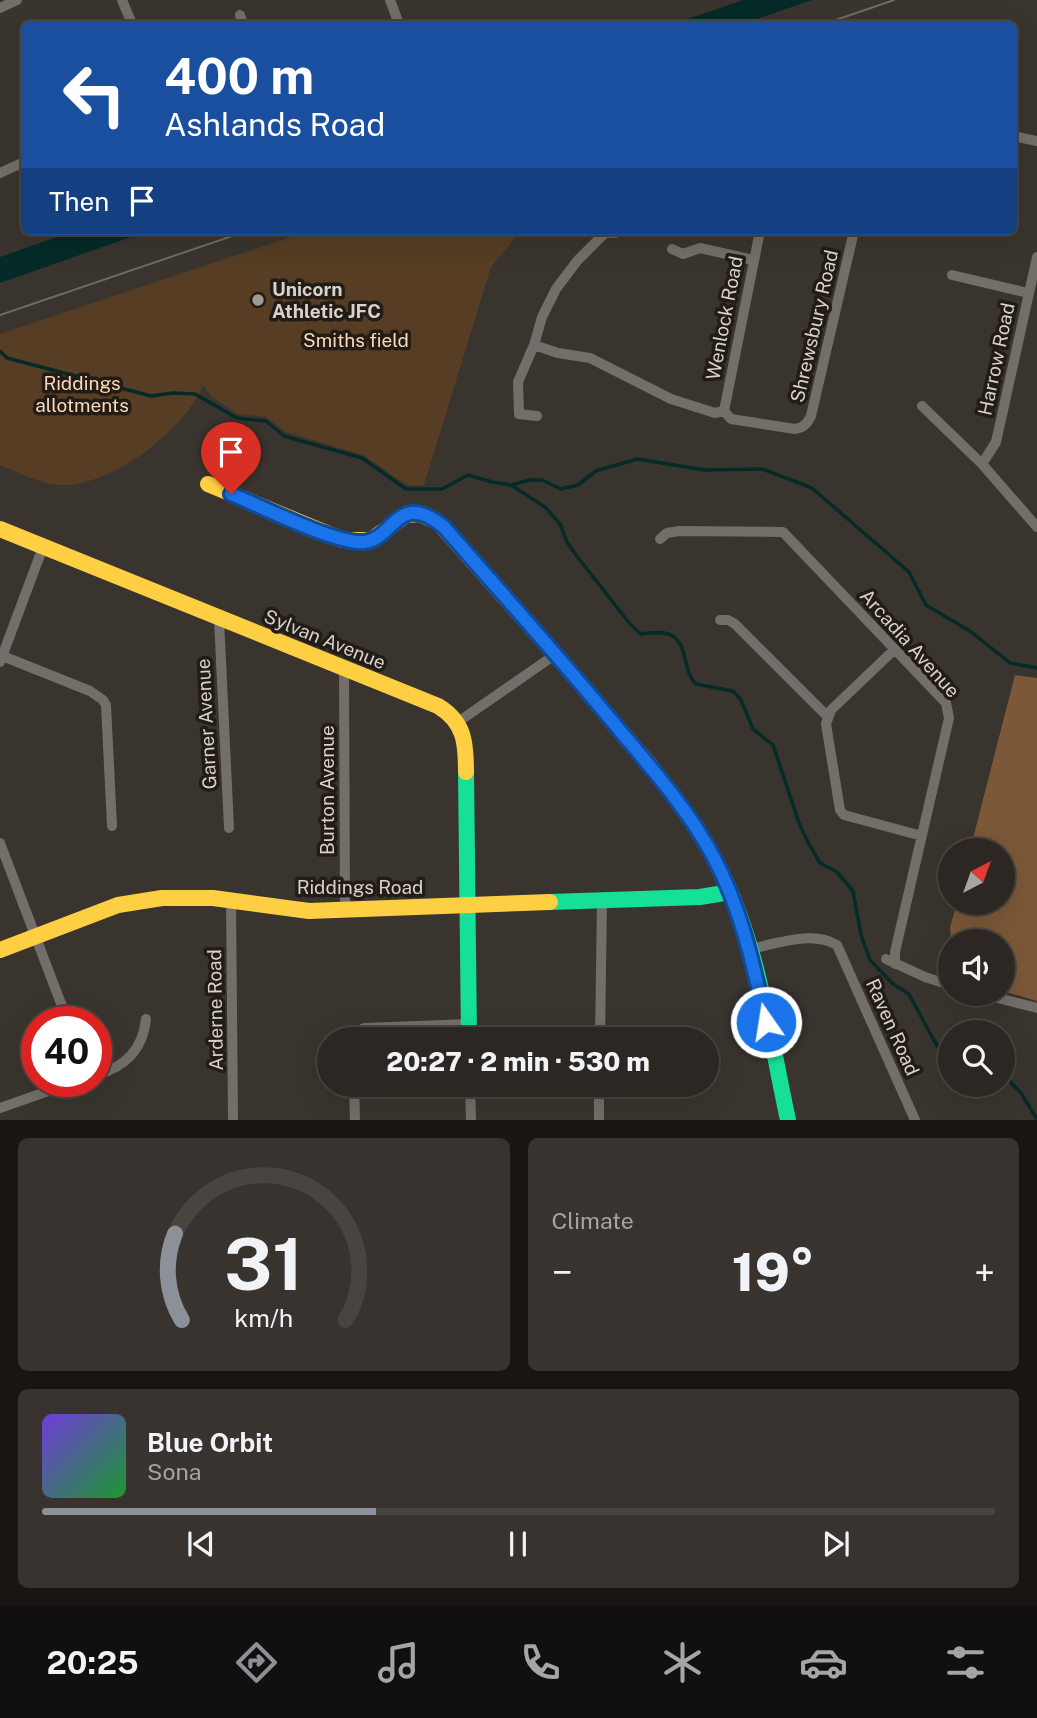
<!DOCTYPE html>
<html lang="en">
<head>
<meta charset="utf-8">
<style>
	body { margin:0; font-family:"Public Sans",sans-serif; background:#38332f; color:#f1f3f6; height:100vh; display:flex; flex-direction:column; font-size:26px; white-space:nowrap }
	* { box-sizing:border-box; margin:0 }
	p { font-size:23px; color:#a6a5a5 }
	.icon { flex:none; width:38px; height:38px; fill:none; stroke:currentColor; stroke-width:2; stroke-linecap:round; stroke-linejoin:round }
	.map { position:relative; height:1120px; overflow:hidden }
	.panel { display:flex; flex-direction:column; gap:18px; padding:18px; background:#181513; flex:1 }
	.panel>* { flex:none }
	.top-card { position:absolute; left:21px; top:21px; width:996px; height:214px; border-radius:10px; box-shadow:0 7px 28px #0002,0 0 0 2px #484440; background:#1a4fa0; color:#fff; overflow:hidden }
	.needle { width:46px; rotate:41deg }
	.controls { position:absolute; left:938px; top:838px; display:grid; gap:14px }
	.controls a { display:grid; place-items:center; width:77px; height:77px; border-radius:50%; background:#2c2722; box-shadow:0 7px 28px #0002,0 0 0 2px #484440; font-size:35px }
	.speed { position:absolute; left:21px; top:1006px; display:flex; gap:14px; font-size:35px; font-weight:700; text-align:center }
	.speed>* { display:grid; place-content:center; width:91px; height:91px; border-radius:50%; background:#2c2722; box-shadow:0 7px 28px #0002,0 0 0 2px #484440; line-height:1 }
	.speed .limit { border:10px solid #d22; background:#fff; color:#111 }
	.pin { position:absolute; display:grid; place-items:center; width:60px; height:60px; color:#fff; margin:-72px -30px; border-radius:50% 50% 50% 0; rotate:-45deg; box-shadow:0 0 7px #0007 }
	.pin .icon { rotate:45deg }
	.me { position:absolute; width:77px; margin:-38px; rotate:347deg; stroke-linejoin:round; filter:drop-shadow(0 0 5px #0008) }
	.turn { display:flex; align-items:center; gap:24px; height:147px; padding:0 28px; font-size:32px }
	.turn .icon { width:91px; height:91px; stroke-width:2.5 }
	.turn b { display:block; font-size:49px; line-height:60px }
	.then { display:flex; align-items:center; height:66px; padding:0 28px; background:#0003; gap:14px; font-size:26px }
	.big { font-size:52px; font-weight:800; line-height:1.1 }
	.panel .card { flex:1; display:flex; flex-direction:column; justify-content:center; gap:10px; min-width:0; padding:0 24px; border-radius:10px; background:#38332f }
	.panel .dial { align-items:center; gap:0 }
	.dial svg { height:182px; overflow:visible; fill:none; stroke:#484440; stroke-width:7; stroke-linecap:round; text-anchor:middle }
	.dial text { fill:#f1f3f6; stroke:none }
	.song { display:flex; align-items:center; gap:21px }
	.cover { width:84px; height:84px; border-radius:10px; background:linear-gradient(135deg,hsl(260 70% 55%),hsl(130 70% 35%)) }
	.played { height:7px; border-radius:4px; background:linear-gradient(90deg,#8c9099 35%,#484440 35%) }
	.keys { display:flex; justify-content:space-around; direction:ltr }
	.heat { display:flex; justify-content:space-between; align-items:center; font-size:38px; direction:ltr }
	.panel .tiles { flex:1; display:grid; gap:18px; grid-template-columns:1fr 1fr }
	.card:last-child { grid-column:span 2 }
	.trip { position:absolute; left:317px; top:1027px; width:402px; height:70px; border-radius:35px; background:#2c2722; box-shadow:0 7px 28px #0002,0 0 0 2px #484440; font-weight:800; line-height:70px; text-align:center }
	.tabs { display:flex; height:112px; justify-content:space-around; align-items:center; background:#12100e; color:#a6a5a5 }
	.tabs .icon { width:49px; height:49px }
	.tabs .current { color:#8c9099 }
	.tabs b { font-size:32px; color:#f1f3f6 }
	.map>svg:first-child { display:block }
	.green { fill:#563d24 }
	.forest { fill:#7b5837 }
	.water { fill:#052a28 }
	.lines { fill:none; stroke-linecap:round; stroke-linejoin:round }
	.stream { stroke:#052a28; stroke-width:3.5 }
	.street { stroke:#736e69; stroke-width:10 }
	.fast { stroke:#16e098; stroke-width:16 }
	.slow { stroke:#ffcf43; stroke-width:16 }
	.tram { stroke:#6e6a65; stroke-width:2 }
	.route-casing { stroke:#114b97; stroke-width:18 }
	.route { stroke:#1a73e8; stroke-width:12 }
	.poi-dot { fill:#a19a93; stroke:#221c17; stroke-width:2.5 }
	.labels { text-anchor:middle; stroke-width:7; stroke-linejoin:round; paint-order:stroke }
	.poi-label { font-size:19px; font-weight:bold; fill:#d9d1ca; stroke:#221c17; text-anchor:start }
	.street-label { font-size:19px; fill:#d9d1ca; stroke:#221c17 }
	.park-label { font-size:19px; fill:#fed8b6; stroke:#221c17 }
</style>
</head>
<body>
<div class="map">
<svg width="1037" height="1120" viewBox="0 0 1037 1120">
	<rect width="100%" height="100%" fill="#3a342e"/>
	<path class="green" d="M309 231H521L491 267 424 485H407L363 455 286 432 266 417 238 414 212 397 203 386C183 432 104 494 51 484 34 481 16 471 0 465V334Z"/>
	<path class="forest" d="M1015 675 1037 678V1001L1003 991V942L951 941 950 927 957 903H1003V850H970Z"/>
	<path class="water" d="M743 0H812L742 24H673Z
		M74 231H148L0 283V257Z"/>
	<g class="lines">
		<path class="stream" d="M0 351 7 358 151 396 173 393 195 394 237 418 266 421 284 436 362 458 406 489H442L468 475 492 482 511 485 545 507 560 524 567 542 576 555 630 624 641 634C648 633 657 632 664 633 690 637 681 670 696 684L733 691 741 700 753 729 773 745 799 823 809 844 820 863 837 872 853 891 861 935 870 960 893 984 909 994 932 1037 942 1053 950 1056
			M512 485 529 480H542L561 489 578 485 596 471 637 459 705 470 762 469 812 488 909 572 926 605 970 631 1010 663 1037 668
			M1003 1074 1021 1093 1037 1119"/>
		<path class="street" d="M122 0 132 24
			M390 0 399 24
			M0 8 17 0
			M240 15 243 24
			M1013 136 1037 141
			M0 173 24 162
			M672 249 683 254 700 248 753 260
			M952 275 1028 293
			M534 345 558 353 590 358 671 399 715 413 724 411
			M922 406 982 464 1037 527
			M724 411 731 419 795 429C803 428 808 423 811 416L854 231
			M724 411 760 231
			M537 416 519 414 518 382 534 345 542 317 556 289 577 261 606 232 615 233
			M982 464 996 442 1037 257
			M660 539 667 533 679 531 783 532 946 703 949 718 895 952V964
			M219 619 229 828
			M720 620H728L735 624 827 716
			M896 648 831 710 826 724 840 810 844 815 922 836
			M0 655 90 691 103 700 106 705 112 826
			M0 662 43 547
			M344 669 345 910
			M458 722 556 654
			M0 843 68 1022
			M231 900 233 1120
			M750 949C776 944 812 930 837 945L915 1120
			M886 959 925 977 950 985
			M982 994 1037 1008
			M353 1040 355 1032 365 1028 469 1024
			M600 1040 602 901
			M96 1075C125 1067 143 1050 146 1019
			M354 1085 355 1120
			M470 1085 471 1120
			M0 1108 74 1082
			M599 1120V1085"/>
		<path class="fast" d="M649 764C676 798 701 833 721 871 759 948 770 1037 788 1120
			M466 772 469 1040
			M550 902 700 897 730 892"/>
		<path class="slow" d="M208 484 343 540H371L406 515 419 514 438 522 553 652 649 764
			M0 529 438 706C465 722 466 744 466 772
			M0 950 118 905 162 898H213L309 911 550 902"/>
		<path class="tram" d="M824 24 894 0
			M0 315 247 231"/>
	</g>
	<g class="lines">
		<defs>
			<path id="route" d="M231 494C261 506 335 544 364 542 395 539 397 489 444 527 503 595 564 662 621 732 654 771 689 811 713 856 741 908 753 964 766 1022"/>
		</defs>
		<use href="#route" class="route-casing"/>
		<use href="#route" class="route"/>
	</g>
	<circle class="poi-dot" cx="258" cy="300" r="7"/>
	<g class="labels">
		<g class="poi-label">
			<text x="272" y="296">Unicorn<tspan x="272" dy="22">Athletic JFC</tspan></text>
		</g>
		<g class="street-label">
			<text transform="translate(724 318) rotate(-79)" y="7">Wenlock Road</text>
			<text transform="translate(814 326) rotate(-77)" y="7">Shrewsbury Road</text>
			<text transform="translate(996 359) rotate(-78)" y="7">Harrow Road</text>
			<text transform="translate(325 639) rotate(22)" y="7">Sylvan Avenue</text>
			<text transform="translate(910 643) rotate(48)" y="7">Arcadia Avenue</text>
			<text transform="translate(206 724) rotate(-93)" y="7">Garner Avenue</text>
			<text transform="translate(327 790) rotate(-90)" y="7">Burton Avenue</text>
			<text x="360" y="894">Riddings Road</text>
			<text transform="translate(215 1010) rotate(-91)" y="7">Arderne Road</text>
			<text transform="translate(893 1027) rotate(66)" y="7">Raven Road</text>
		</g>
		<g class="park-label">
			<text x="356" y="347">Smiths field</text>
			<text x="82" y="390">Riddings<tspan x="82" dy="22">allotments</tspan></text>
		</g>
	</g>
</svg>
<div class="controls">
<a><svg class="needle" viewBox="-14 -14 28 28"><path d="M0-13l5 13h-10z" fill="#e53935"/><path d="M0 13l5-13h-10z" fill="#a6a5a5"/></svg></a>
<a><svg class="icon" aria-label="sound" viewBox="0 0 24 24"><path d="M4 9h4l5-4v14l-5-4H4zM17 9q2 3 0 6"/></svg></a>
<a><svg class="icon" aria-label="search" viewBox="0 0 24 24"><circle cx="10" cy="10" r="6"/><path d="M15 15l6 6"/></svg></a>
</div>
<div class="speed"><div class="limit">40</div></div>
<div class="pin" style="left:231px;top:494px;background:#d93025"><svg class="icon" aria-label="arrive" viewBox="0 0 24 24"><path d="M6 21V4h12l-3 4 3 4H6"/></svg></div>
<svg class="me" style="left:766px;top:1022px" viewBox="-20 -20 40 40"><circle r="17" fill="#1a73e8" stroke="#fff" stroke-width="3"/><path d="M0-11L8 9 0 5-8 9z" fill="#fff"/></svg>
<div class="trip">20:27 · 2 min · 530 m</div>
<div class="top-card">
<div class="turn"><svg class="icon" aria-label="left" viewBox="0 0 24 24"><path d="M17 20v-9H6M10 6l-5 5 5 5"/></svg><div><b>400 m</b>Ashlands Road</div></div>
<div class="then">Then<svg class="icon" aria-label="arrive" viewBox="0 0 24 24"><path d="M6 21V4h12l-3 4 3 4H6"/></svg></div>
</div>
</div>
<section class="panel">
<div class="tiles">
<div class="card dial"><svg viewBox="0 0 100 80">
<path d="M14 69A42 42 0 1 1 86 69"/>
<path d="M14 69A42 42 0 0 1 11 31" stroke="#8c9099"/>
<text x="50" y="56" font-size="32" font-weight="700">31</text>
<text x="50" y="72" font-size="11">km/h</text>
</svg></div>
<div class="card"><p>Climate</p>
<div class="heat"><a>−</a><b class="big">19°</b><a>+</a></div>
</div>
<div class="card">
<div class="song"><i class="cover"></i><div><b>Blue Orbit</b><p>Sona</p></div></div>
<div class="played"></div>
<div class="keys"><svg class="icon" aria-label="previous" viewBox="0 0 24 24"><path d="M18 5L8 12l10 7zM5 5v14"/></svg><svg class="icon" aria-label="pause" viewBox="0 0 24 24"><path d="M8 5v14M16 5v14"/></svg><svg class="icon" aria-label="next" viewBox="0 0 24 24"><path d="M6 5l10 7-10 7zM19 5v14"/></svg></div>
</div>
</div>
</section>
<nav class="tabs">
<b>20:25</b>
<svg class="icon current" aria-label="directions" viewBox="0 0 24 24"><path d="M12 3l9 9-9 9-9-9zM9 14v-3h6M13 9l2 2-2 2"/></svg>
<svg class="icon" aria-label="music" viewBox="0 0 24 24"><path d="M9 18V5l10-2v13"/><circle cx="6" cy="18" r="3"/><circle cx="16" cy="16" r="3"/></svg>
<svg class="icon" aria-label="phone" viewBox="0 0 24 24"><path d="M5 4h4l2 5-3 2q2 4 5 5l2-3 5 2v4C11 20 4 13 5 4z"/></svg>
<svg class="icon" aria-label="climate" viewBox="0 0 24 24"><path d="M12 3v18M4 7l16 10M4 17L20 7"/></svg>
<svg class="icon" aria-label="car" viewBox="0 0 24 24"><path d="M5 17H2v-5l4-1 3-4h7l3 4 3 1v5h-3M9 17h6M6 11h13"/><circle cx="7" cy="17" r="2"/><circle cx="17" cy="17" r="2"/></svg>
<svg class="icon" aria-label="filters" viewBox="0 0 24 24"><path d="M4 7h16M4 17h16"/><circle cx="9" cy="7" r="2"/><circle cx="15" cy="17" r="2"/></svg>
</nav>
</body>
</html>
